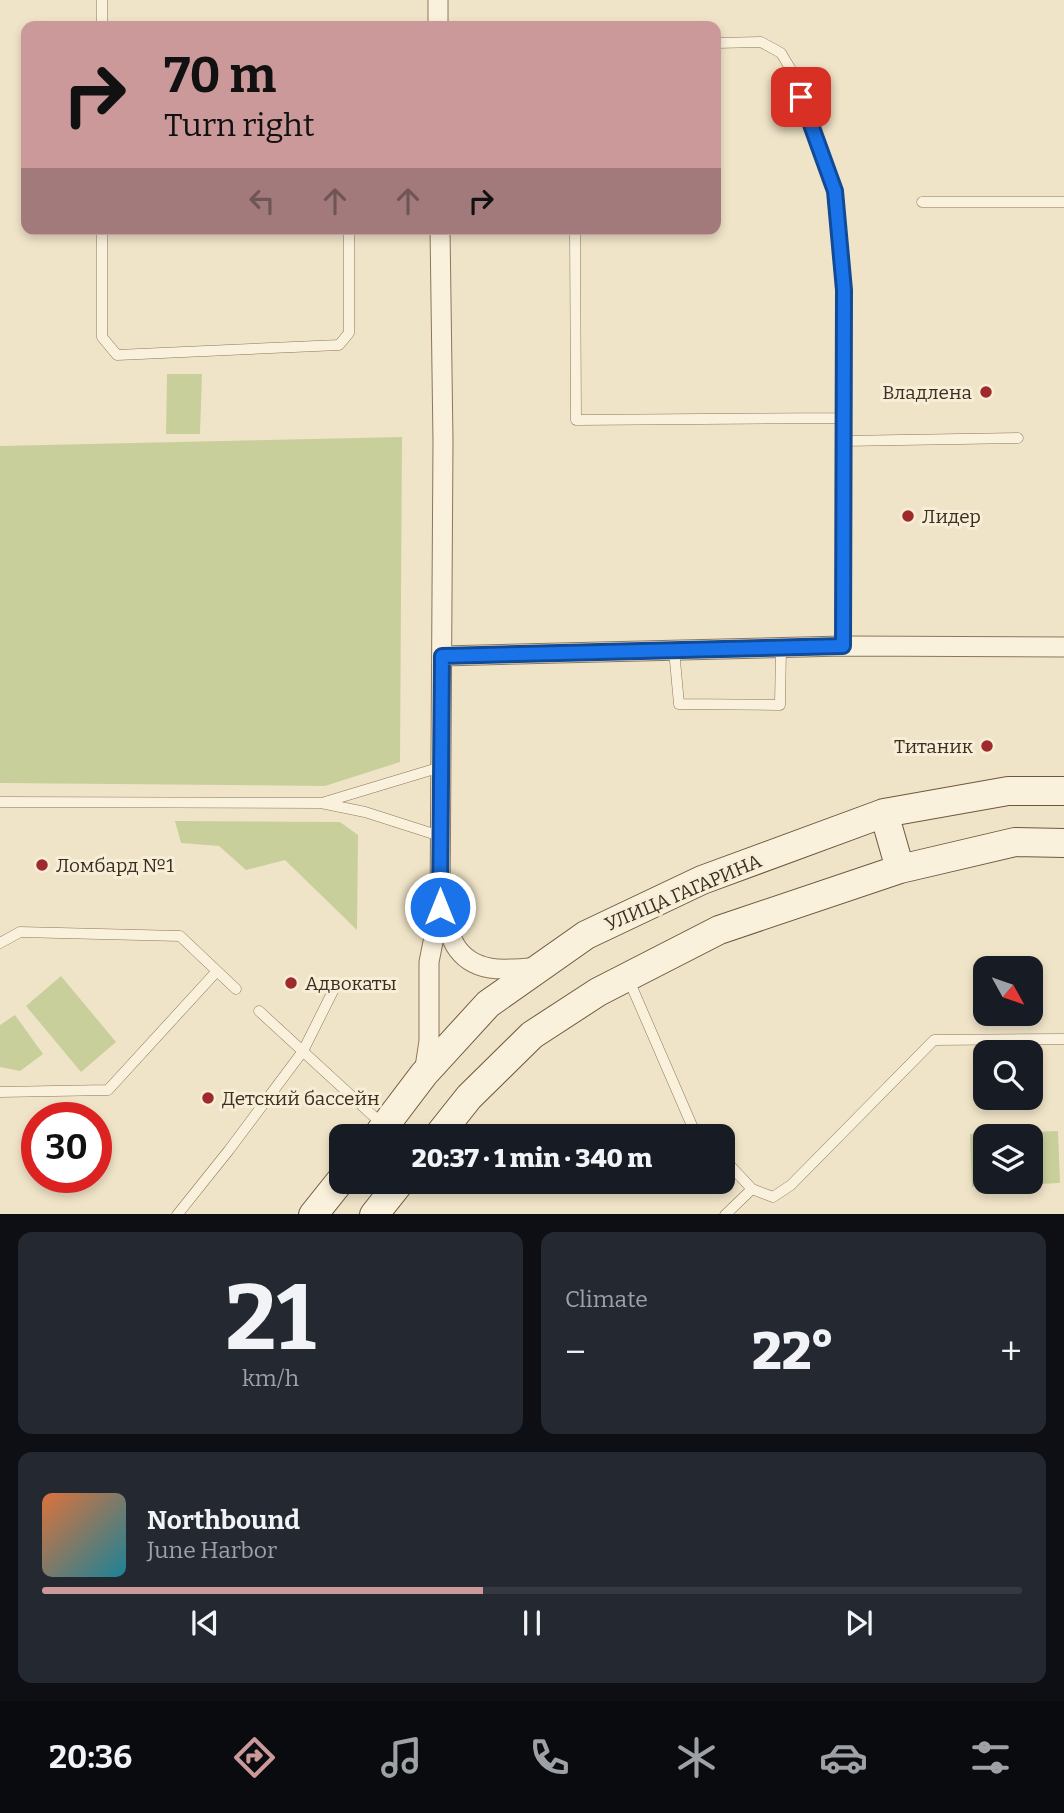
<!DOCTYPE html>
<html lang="en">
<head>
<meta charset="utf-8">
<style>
	body { margin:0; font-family:Bitter,serif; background:#242831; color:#f1f3f6; height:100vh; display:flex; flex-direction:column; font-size:26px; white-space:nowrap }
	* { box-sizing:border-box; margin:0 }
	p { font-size:23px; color:#9ea1a6 }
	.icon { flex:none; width:38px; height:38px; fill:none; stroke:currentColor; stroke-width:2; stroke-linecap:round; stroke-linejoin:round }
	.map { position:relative; height:1214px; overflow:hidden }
	.panel { display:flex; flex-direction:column; gap:18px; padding:18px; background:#0d0f14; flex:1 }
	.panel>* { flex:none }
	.guide { position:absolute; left:21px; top:21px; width:700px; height:214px; border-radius:14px; box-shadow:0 4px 10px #0003; background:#cc999b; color:#111; overflow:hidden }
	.needle { width:46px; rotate:130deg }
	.buttons { position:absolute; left:973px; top:956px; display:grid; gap:14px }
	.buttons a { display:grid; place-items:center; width:70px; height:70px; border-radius:14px; background:#171b24; box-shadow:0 4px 10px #0003; font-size:35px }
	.speed { position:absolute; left:21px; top:1102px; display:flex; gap:14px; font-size:35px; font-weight:700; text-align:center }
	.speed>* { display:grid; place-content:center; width:91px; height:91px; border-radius:50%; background:#171b24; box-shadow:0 4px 10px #0003; line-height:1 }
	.speed .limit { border:10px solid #d22; background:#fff; color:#111 }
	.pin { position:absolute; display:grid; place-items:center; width:60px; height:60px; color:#fff; margin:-30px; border-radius:14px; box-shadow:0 4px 10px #0006 }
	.me { position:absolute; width:77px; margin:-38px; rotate:0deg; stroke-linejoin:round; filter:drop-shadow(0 0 5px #0008) }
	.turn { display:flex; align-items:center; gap:24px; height:147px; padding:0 28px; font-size:32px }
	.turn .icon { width:91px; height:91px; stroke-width:2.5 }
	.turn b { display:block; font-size:49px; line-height:60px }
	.lanes { display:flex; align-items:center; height:66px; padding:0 28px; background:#0003; justify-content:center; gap:35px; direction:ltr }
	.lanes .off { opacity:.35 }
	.big { font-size:52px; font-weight:800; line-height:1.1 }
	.panel .widget { flex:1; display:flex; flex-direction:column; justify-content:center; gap:10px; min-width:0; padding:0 24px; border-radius:14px; background:#242831 }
	.panel .dial { align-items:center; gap:0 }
	.dial b { font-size:91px; line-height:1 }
	.song { display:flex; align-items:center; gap:21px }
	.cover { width:84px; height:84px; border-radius:10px; background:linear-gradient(135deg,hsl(20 70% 55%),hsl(190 70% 35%)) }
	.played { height:7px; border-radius:4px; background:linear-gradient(90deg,#cc999b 45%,#363941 45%) }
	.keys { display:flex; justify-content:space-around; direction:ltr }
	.heat { display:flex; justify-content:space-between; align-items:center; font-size:38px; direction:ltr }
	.panel .tiles { flex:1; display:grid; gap:18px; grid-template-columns:1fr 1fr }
	.widget:last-child { grid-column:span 2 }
	.trip { position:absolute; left:329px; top:1124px; width:406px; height:70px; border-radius:14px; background:#171b24; box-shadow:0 4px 10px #0003; font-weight:800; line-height:70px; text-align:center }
	.dock { display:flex; height:112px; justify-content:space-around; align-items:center; background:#090b0e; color:#9ea1a6 }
	.dock .icon { width:49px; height:49px }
	.dock .selected { color:#cc999b }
	.dock b { font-size:32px; color:#f1f3f6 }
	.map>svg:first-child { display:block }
	.green { fill:#c9cf9b; fill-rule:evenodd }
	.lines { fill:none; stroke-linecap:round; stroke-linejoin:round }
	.lane-casing { stroke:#8d765c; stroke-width:11 }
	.street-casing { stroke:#8d765c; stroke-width:21 }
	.secondary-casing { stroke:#6f573f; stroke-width:30 }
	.lane { stroke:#faf1dc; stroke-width:10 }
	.street { stroke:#faf1dc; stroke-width:19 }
	.secondary { stroke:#faf1dc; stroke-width:28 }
	.route-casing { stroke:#114b97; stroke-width:18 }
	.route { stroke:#1a73e8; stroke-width:12 }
	.poi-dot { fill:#9e2a2b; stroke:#f7eed8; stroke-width:2.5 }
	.labels { text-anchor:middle; stroke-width:6; stroke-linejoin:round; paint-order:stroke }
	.poi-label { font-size:19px; fill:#3d2e20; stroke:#f7eed8; text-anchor:start }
	.street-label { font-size:19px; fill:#3d2e20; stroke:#f7eed8 }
</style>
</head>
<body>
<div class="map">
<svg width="1064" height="1215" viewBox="0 0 1064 1215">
	<rect width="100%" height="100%" fill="#f0e4c8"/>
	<path class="green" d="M167 374H202L200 434H166Z
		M402 437 400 762 325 786 0 783V446Z
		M175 821 340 822 358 835 357 930 285 860 246 870 219 846 181 843Z
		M61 976 116 1042 81 1072 26 1006Z
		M15 1015 43 1054 20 1071 0 1067V1025Z
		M1058 1131 1060 1183 972 1187 970 1134ZM985 1136H1031V1181H985Z"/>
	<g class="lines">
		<defs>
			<path id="lane" d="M102 26V0
				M716 43 761 42 781 53 793 73 835 191 844 290 842 418
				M922 202H1064
				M102 229V337L117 355 339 345 349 333V229
				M575 229 576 420 842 418 845 601 843 646
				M843 441 1018 438
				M674 650 679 704 780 705 781 648
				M0 802 321 803 365 812 440 836
				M325 802 441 767
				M0 943 20 932 180 936 236 989
				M628 978 693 1128 701 1136
				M259 1011 382 1124
				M0 1092 108 1090 217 971
				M723 1158 752 1189 725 1215
				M752 1189 773 1197 791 1185 934 1040 1064 1039
				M177 1215 229 1150 303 1051 336 985"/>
			<path id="street" d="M438 0V26
				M442 656 843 646 1064 647
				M441 908C445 920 449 934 455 945 473 975 508 970 537 967
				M424 1074 429 1041V962L440 907 443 441 440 229"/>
			<path id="secondary" d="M884 813 900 869
				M377 1136 424 1074 488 1004 586 935 702 880 884 813 1008 791H1064
				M438 1136 469 1097 532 1035 598 992 719 930 900 869 1015 842 1064 843
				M313 1215 341 1180
				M374 1215 401 1181"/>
		</defs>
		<use href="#lane" class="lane-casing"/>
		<use href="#street" class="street-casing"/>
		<use href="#secondary" class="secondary-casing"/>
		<use href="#lane" class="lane"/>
		<use href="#street" class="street"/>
		<use href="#secondary" class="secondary"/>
	</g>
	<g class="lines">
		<defs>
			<path id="route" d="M440 907 442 656 843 646 844 290 835 191 801 97"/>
		</defs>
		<use href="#route" class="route-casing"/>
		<use href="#route" class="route"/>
	</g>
	<g class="poi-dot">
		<circle cx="986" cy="392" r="7"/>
		<circle cx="908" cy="516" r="7"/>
		<circle cx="987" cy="746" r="7"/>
		<circle cx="42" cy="865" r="7"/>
		<circle cx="291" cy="983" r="7"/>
		<circle cx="208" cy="1098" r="7"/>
	</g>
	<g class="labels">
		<g class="poi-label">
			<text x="972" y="399" text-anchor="end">Владлена</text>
			<text x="922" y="523">Лидер</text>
			<text x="973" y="753" text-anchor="end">Титаник</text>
			<text x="56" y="872">Ломбард №1</text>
			<text x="305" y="990">Адвокаты</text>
			<text x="222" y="1105">Детский бассейн</text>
		</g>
		<g class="street-label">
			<text transform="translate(683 892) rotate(-23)" y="7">УЛИЦА ГАГАРИНА</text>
		</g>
	</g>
</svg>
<div class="buttons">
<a><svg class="needle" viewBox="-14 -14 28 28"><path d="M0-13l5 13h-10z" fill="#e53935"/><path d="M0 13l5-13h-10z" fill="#9ea1a6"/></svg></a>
<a><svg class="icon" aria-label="search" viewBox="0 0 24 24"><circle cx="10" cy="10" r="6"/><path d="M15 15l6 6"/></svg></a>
<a><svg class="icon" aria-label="layers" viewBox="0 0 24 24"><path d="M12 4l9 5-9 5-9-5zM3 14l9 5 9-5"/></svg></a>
</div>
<div class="speed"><div class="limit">30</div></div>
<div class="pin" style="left:801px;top:97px;background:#d93025"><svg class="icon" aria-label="arrive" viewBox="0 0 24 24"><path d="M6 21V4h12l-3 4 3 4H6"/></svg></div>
<svg class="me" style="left:440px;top:907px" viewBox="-20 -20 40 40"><circle r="17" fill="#1a73e8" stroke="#fff" stroke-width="3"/><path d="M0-11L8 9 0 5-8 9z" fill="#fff"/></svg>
<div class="trip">20:37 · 1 min · 340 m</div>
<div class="guide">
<div class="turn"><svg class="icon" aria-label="right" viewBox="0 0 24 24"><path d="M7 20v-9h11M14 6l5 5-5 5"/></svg><div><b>70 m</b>Turn right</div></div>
<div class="lanes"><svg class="icon off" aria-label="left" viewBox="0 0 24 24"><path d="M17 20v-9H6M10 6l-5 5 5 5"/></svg><svg class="icon off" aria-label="ahead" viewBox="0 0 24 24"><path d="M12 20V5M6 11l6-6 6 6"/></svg><svg class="icon off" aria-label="ahead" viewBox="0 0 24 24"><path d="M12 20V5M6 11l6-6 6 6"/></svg><svg class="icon" aria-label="right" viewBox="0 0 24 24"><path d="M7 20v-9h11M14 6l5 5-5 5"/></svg></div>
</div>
</div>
<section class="panel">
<div class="tiles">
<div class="widget dial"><b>21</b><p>km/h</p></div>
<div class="widget"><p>Climate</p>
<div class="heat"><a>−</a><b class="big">22°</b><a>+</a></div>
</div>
<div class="widget">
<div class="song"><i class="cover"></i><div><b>Northbound</b><p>June Harbor</p></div></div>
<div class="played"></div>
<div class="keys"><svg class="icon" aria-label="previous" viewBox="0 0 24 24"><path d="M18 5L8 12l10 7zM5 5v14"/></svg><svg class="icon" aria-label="pause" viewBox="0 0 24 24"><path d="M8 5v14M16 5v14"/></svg><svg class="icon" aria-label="next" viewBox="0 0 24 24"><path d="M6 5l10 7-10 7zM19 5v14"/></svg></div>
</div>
</div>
</section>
<nav class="dock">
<b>20:36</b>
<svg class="icon selected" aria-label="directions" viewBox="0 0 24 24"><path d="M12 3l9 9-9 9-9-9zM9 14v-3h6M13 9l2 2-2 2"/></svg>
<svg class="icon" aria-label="music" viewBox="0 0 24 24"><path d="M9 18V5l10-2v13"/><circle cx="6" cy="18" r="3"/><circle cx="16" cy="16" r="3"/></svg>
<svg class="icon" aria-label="phone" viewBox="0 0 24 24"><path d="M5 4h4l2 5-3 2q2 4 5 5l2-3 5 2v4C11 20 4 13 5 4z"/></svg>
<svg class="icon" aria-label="climate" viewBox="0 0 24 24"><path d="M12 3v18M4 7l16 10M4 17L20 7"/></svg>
<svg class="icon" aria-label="car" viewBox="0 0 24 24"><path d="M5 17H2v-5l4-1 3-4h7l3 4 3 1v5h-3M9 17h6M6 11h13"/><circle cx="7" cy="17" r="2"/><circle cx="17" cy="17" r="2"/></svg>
<svg class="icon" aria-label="filters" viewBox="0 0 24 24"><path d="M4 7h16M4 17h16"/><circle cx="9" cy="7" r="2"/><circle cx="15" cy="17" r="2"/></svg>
</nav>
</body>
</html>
